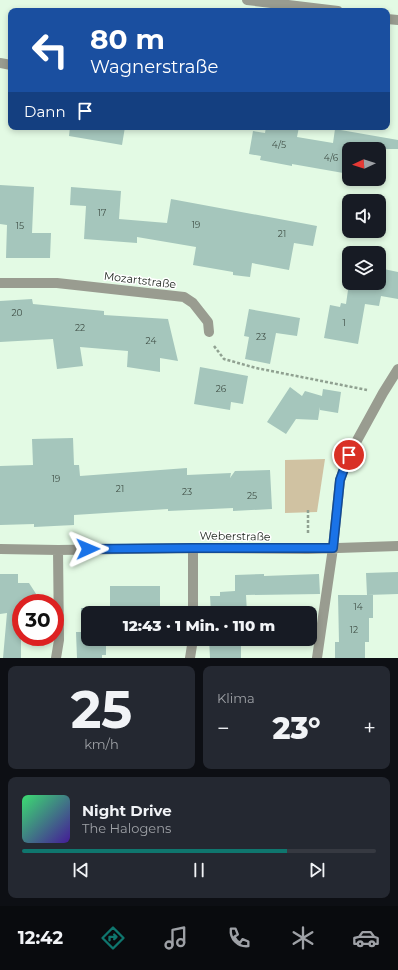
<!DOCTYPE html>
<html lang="de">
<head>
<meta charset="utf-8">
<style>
	body { margin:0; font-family:Montserrat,sans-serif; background:#242831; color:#f1f3f6; height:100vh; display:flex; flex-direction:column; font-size:15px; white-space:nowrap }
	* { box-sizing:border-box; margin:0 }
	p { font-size:13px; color:#9ea1a6 }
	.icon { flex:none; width:22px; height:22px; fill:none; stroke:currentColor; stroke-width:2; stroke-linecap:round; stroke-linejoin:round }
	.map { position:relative; height:658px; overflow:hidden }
	.panel { display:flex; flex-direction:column; gap:8px; padding:8px; background:#0d0f14; flex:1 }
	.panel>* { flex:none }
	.top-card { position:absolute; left:8px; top:8px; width:382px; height:122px; border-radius:8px; box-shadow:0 2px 6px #0003; background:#1a4fa0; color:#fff; overflow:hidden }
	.needle { width:26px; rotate:266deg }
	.controls { position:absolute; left:342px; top:142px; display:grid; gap:8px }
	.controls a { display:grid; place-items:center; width:44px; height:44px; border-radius:8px; background:#171b24; box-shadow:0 2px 6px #0003; font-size:20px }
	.speed { position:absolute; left:12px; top:594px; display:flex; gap:8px; font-size:20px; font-weight:700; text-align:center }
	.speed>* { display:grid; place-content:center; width:52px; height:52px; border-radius:50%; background:#171b24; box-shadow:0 2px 6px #0003; line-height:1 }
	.speed .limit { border:6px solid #d22; background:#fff; color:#111 }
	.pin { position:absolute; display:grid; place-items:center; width:34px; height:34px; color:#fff; margin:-17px; border:2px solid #fff; border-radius:50%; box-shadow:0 1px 4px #0007 }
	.me { position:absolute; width:44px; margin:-22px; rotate:89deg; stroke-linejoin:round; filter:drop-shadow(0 0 3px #0008) }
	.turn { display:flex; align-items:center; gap:14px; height:84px; padding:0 16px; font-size:18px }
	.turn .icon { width:52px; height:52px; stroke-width:2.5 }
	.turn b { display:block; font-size:28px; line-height:34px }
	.then { display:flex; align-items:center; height:38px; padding:0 16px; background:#0003; gap:8px; font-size:15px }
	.big { font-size:30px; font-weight:800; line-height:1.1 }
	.panel .widget { flex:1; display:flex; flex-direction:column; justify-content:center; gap:6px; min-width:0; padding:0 14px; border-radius:8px; background:#242831 }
	.panel .dial { align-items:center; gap:0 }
	.dial b { font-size:52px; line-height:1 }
	.song { display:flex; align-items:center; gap:12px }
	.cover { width:48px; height:48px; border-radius:6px; background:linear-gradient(135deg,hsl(140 70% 55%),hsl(260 70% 35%)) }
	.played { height:4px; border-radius:2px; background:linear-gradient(90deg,#0f766e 75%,#363941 75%) }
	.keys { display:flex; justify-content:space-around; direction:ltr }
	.heat { display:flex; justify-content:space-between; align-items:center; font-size:22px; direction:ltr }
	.panel .tiles { flex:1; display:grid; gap:8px; grid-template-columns:1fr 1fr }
	.widget:last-child { grid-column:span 2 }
	.trip { position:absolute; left:81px; top:606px; width:236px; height:40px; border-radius:8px; background:#171b24; box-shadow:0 2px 6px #0003; font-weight:800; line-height:40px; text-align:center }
	.menu { display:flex; height:64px; justify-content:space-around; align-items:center; background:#090b0e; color:#9ea1a6 }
	.menu .icon { width:28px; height:28px }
	.menu .selected { color:#0f766e }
	.menu b { font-size:18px; color:#f1f3f6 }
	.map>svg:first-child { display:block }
	.green { fill:#d0c2a2 }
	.building { fill:#a5c6bc }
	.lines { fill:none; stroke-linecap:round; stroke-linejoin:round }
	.path { stroke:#90a191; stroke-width:2.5; stroke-dasharray:3 2; stroke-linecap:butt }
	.minor { stroke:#999c90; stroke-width:10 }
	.route-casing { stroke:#114b97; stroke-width:10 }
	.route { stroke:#1a73e8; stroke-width:7 }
	.labels { text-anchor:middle; stroke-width:3; stroke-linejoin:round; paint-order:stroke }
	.number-label { font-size:9px; fill:#415047 }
	.street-label { font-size:11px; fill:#202820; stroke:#fff }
</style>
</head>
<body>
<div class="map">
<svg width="398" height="658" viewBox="0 0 398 658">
	<rect width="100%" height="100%" fill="#e3fae4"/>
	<path class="green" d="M325 459 317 512 285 513V460Z"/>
	<path class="building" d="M70 127H125L122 145 69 136Z
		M266 127H299L297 137 333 143 335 129 398 140V149H349V174L292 164V166L260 160 261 156 249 154 253 131 265 133Z
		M0 185 34 187 32 233H51L50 258H6L7 225 0 224Z
		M71 187 121 191 119 219 167 223 171 199 317 226 313 246 294 243 289 270 252 263 250 277 233 275V272L193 265 196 247 137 237V243L84 239 86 206 70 205Z
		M379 268 398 272V299L381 296 379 306 365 304 358 344 324 338 330 305 340 307 341 303 346 304 349 283H379Z
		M32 299 33 304 104 311V315L168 319 178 361 160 358V372L127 367 128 351 80 347 83 366 57 369 53 339 0 342V301Z
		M249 309 300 318 297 336 276 333 270 364 245 359 249 337 244 336Z
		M200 367 248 376 243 404 231 402 230 410 194 404Z
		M290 387 302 396 305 391 322 396 323 389 341 392 338 413 320 410V407L318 420 296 419 286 434 267 422Z
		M73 438 74 465H79L80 476 187 468V475L231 473 230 478 235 471 270 470 272 509 233 511V508L168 511V509L74 515V525L34 527V524L0 525V466L33 465 32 439Z
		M398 572V594L367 595 366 573Z
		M0 574H18V583H29L42 603H21V658H3L7 613 0 614Z
		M264 574V576L319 574 320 594 246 595 247 613H211L210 596H220V592L235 591V575Z
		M110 586H160V608H110Z
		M338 595H373V618H369V642H365V658H335V642H339Z
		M81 608H106V613H88V639H106V655H102V658H77L76 632H81Z
		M209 639H244L245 642 241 643V658H210Z"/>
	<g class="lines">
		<path class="path" d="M214 346 224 359 256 368 367 390
			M308 510V534"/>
		<path class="minor" d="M247 0 338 11
			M387 19 398 20
			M0 63 11 65
			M0 283H57L184 297 193 303 208 322 209 332
			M0 549 58 550 193 548 308 549 398 546
			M193 613V548
			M56 658 59 640 58 550
			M190 658 193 639
			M317 658 333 548 340 480 349 455 383 393 398 369"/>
	</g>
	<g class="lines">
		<defs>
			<path id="route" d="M88 549 193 548H333L340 480 349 455"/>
		</defs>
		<use href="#route" class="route-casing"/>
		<use href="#route" class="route"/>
	</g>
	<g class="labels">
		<g class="number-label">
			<text x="279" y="148">4/5</text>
			<text x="331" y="161">4/6</text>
			<text x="102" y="216">17</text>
			<text x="196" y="228">19</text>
			<text x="20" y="229">15</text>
			<text x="282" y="237">21</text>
			<text x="17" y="316">20</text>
			<text x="344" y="326">1</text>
			<text x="80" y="331">22</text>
			<text x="261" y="340">23</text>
			<text x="151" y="344">24</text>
			<text x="221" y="392">26</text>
			<text x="56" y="482">19</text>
			<text x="120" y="492">21</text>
			<text x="187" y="495">23</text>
			<text x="252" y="499">25</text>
			<text x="358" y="610">14</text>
			<text x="354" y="633">12</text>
		</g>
		<g class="street-label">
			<text transform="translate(140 280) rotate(7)" y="4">Mozartstraße</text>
			<text transform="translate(235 536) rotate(1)" y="4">Weberstraße</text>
		</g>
	</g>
</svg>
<div class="controls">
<a><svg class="needle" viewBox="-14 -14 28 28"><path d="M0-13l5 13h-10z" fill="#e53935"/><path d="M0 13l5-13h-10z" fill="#9ea1a6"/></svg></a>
<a><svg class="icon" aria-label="sound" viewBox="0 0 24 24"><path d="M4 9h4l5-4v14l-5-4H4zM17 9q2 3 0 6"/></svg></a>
<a><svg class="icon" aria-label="layers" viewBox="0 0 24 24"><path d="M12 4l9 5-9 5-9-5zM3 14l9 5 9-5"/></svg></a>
</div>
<div class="speed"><div class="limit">30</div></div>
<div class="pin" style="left:349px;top:455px;background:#d93025"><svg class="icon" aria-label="arrive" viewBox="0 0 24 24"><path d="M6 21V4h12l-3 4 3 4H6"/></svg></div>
<svg class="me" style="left:88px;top:549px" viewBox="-20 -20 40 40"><path d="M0-17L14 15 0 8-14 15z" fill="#1a73e8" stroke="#fff" stroke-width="4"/></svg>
<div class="trip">12:43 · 1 Min. · 110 m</div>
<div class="top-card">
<div class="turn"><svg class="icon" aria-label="left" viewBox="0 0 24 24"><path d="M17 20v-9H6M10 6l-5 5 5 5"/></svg><div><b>80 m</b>Wagnerstraße</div></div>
<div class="then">Dann<svg class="icon" aria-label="arrive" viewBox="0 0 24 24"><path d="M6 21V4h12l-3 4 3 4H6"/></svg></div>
</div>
</div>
<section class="panel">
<div class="tiles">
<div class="widget dial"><b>25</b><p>km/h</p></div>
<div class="widget"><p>Klima</p>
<div class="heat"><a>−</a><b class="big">23°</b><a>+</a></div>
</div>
<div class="widget">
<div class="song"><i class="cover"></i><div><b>Night Drive</b><p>The Halogens</p></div></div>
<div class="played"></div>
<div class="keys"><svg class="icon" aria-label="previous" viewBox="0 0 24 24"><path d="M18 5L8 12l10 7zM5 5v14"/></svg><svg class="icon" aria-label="pause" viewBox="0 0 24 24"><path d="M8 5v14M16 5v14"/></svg><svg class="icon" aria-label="next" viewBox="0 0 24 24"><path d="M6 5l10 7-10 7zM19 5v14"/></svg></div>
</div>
</div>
</section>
<nav class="menu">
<b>12:42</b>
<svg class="icon selected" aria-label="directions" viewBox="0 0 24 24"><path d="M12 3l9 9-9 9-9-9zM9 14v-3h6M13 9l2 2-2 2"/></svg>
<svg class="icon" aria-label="music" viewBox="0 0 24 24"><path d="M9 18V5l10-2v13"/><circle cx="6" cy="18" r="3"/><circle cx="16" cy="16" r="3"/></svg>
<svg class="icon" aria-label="phone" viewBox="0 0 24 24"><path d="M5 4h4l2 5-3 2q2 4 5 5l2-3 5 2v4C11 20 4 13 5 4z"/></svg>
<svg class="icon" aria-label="climate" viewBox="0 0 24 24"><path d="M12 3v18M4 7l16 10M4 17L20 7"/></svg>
<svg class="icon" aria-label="car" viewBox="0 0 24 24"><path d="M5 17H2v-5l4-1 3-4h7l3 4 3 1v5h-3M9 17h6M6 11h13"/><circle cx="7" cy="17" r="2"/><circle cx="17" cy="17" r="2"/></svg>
</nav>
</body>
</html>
